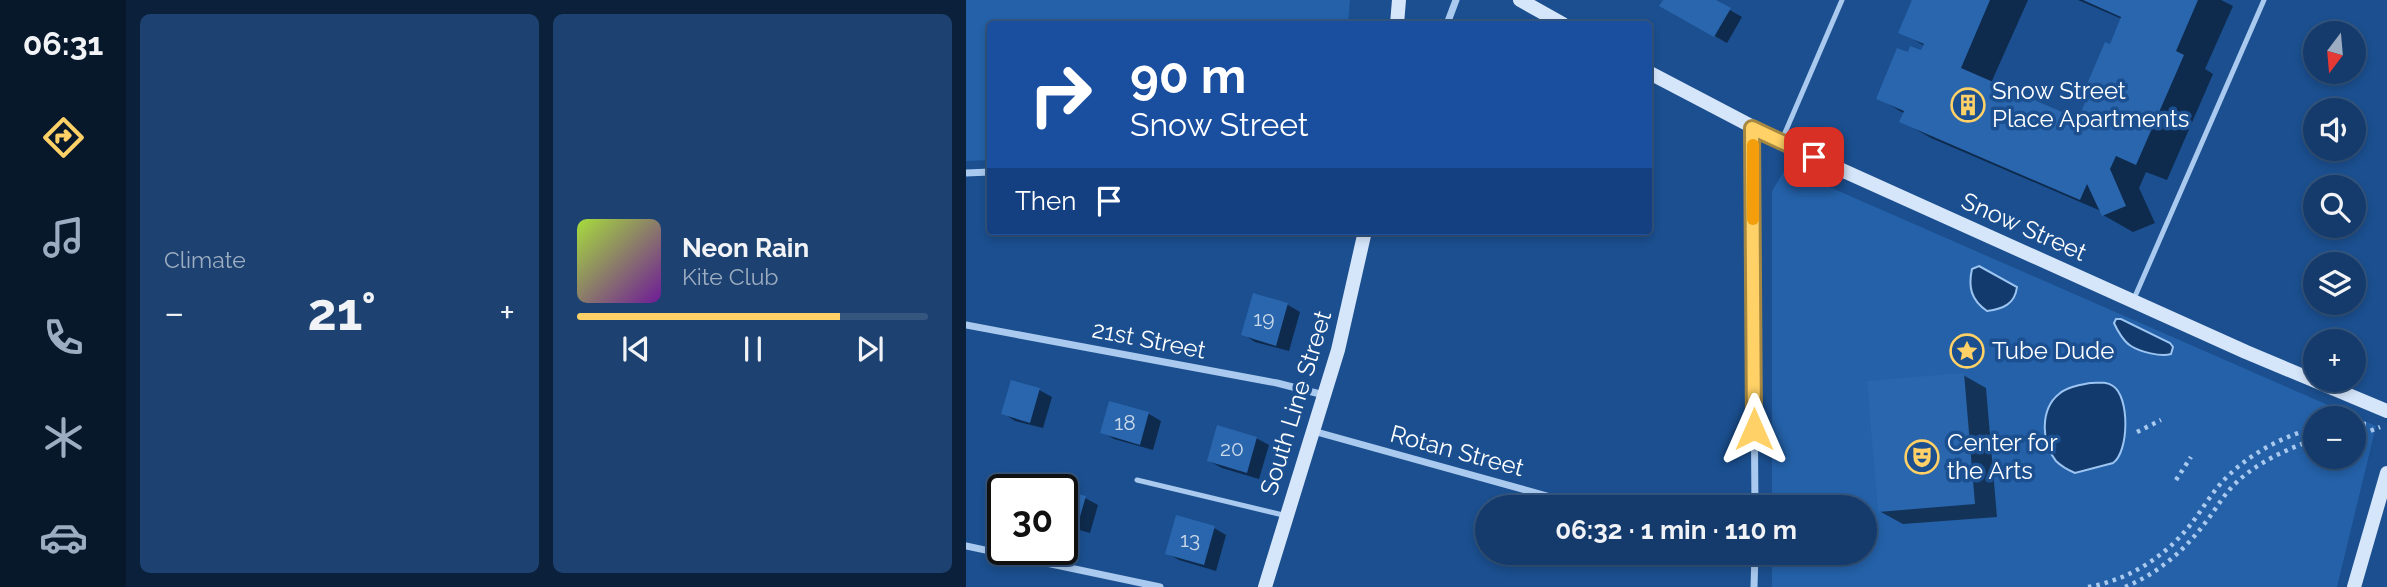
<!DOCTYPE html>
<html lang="en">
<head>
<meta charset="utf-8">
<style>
	body { margin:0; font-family:Raleway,sans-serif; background:#1d4271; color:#f1f3f6; height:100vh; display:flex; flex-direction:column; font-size:26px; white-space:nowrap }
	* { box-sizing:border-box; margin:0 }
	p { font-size:23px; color:#9dadc1 }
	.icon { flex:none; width:38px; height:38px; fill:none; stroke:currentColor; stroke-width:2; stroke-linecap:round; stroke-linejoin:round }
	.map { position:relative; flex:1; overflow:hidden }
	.panel { display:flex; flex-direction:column; gap:14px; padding:14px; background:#0b203b; width:840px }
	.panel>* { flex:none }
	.guide { position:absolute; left:21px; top:21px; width:665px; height:214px; border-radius:7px; box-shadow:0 4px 10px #0003,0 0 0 2px #33557e; background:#1a4fa0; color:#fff; overflow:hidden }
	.needle { width:46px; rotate:196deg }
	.tools { position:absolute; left:1337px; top:21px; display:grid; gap:14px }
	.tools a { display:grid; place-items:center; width:63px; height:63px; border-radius:50%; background:#143b6b; box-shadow:0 4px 10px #0003,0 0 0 2px #33557e; font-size:35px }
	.speed { position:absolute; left:21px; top:474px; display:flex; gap:14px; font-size:35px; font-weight:700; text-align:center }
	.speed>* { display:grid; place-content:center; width:91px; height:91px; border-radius:50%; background:#143b6b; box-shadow:0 4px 10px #0003,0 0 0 2px #33557e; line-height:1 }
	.speed .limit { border:4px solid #111; border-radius:10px; background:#fff; color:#111 }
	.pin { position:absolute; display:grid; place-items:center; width:60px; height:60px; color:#fff; margin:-30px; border-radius:14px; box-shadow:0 4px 10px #0006 }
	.me { position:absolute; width:77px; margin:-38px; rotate:0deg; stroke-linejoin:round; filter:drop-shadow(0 0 5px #0008) }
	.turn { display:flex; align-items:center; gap:24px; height:147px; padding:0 28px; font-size:32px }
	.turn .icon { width:91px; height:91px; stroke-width:2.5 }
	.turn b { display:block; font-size:49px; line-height:60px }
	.then { display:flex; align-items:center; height:66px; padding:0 28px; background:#0003; gap:14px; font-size:26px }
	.big { font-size:52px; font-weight:700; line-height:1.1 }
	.panel .card { flex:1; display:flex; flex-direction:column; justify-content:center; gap:10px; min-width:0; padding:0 24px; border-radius:10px; background:#1d4271 }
	.song { display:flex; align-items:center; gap:21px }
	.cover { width:84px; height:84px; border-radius:10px; background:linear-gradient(135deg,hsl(80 70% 55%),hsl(280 70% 35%)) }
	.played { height:7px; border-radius:4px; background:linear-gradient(90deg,#ffd166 75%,#33557e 75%) }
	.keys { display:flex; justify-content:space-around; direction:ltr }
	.heat { display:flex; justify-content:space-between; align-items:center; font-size:38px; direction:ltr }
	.panel .tiles { flex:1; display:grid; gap:14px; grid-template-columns:repeat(2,1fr) }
	.trip { position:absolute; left:509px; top:495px; width:402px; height:70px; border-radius:35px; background:#143b6b; box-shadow:0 4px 10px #0003,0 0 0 2px #33557e; font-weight:700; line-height:70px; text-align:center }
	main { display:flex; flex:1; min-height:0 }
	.menu { display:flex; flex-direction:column; width:126px; justify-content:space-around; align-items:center; background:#08182b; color:#9dadc1 }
	.menu .icon { width:49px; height:49px }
	.menu .active { color:#ffd166 }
	.menu b { font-size:32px; color:#f1f3f6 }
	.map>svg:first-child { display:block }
	.green { fill:#2461a8; fill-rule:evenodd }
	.water { fill:#123a6d; stroke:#9cc4f0; stroke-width:2 }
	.shadow { fill:#0007 }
	.building { fill:#2a66ad }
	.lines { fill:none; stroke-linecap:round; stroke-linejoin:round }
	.path { stroke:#a9c9ee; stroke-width:4.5; stroke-dasharray:3.5 5; stroke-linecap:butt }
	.lane { stroke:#a9c9ee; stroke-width:5 }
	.street { stroke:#a9c9ee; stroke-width:7 }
	.secondary { stroke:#d6e6fa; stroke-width:14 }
	.route-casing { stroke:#a68842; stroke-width:18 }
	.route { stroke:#ffd166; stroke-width:12 }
	.slow { stroke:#f59e0b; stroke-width:12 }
	.labels { text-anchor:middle; stroke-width:7; stroke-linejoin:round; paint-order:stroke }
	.number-label { font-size:21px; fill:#cad9ea }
	.poi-label { font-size:24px; fill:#fff; stroke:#1b4f8f; text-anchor:start }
	.street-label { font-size:24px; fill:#fff; stroke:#1b4f8f }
</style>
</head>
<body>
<main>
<nav class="menu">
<b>06:31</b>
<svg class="icon active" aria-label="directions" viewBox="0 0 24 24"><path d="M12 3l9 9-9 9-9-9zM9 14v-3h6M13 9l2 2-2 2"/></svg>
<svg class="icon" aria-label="music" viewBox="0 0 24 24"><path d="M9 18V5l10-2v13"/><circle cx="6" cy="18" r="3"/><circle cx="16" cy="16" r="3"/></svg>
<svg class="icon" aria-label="phone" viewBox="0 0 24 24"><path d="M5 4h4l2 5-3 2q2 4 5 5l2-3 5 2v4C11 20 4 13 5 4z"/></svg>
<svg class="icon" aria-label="climate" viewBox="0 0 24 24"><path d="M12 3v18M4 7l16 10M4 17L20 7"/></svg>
<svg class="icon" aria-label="car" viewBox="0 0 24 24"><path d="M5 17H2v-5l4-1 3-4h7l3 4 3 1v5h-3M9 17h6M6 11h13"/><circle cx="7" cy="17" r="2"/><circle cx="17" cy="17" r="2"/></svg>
</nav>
<section class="panel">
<div class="tiles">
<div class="card"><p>Climate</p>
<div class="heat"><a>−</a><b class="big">21°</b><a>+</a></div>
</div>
<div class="card">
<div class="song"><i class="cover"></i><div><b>Neon Rain</b><p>Kite Club</p></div></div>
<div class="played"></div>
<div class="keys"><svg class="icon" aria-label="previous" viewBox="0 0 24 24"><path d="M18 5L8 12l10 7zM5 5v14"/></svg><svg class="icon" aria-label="pause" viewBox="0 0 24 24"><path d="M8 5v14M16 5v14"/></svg><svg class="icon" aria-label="next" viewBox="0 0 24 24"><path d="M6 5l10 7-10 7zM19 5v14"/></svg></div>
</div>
</div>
</section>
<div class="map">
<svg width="1421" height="587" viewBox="0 0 1421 587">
	<rect width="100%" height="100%" fill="#1b4f8f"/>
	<path class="green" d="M0 0H384L382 24H24V160L0 161Z
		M820 168 1410 426 1371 587H806V553H900V508L806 507V191ZM1349 418H1388V457H1349Z"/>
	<path class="water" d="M1013 266 1051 287C1049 304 1037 309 1021 311 1005 300 1002 287 1006 269Z
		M1150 319H1155L1204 343 1207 347 1205 354C1195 357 1174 352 1165 346 1158 342 1151 330 1148 323Z
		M1124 383C1132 383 1140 381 1147 386 1164 397 1163 452 1147 463L1109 473C1102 470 1095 466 1090 461 1075 443 1074 409 1093 394 1101 387 1114 385 1124 383Z"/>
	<path class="shadow" d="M699 0H746L776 17 761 43 696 6Z
		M948 0H1062L1025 83 1113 121 1156 19 1112 0H1255L1267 6 1239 69 1247 74 1201 180 1180 172 1173 188 1189 223 1167 232 1137 215 1135 211 965 138 935 121 939 114 912 98 942 55 956 53 959 46 934 32Z
		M288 295 322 305 334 312 323 351 289 342 277 334Z
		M997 375 1020 388 1031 517 937 524 913 511Z
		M73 390 86 397 77 428 49 421 37 413Z
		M144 403 183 414 195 421 187 450 148 439 136 432Z
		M290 438 303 445 293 479 256 468 243 461Z
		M96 491 119 498 132 505 124 533 96 525Z
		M248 528 260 535 250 571 213 560 201 553Z"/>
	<path class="building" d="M697 0H750L765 8 748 37 693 6Z
		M946 0H1024L995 68 1112 119 1123 93 1118 91 1139 42 1144 44 1155 17 1117 0H1232L1210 51 1218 55 1170 165 1150 156 1144 169 1160 206 1136 216 1121 184 1114 200 933 122 938 111 910 99 931 48 942 52 944 46 955 50 958 44 932 33Z
		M287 293 322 303 310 346 275 335Z
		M998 373 1009 504 912 512 901 381Z
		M45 380 74 388 64 423 35 414Z
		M143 401 183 412 174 445 134 433Z
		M251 425 291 437 281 473 241 461Z
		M96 490 120 496 111 527 96 522Z
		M210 515 249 526 238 565 199 554Z"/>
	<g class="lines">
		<path class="path" d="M1388 424H1402
			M1171 432 1195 420
			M1388 434 1404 431 1414 427
			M1210 480 1225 457
			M1122 587C1163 580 1200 556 1225 524 1236 510 1245 494 1257 481 1280 456 1316 436 1349 428
			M1159 587C1191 574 1218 551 1239 523 1248 512 1255 499 1265 488 1287 464 1319 450 1349 439"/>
		<path class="lane" d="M815 142 876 0
			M1167 301 1298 0
			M171 480 321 516"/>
		<path class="street" d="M481 24 490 0
			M786 128 789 508
			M0 173 24 172
			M0 325 311 383 358 395
			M347 431 624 508
			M0 546 194 587
			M788 587 789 553"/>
		<path class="secondary" d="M554 0 597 24
			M431 24 433 0
			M682 72 829 149 1280 352 1421 411
			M299 587 372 350 399 231
			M1388 587 1421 473"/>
	</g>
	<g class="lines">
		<defs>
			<path id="route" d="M788 429 786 128 848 157"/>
		</defs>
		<use href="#route" class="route-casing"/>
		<use href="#route" class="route"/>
		<path class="slow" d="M787 145V219"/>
	</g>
	<defs>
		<symbol id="building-ring" viewBox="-11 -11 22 22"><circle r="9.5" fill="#1b4f8f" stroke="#ffd166" stroke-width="1.5"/><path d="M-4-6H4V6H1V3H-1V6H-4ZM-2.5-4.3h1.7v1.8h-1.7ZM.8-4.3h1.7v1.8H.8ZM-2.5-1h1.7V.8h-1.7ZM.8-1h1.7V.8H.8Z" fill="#ffd166"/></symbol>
		<symbol id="sight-ring" viewBox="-11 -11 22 22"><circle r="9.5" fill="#1b4f8f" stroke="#ffd166" stroke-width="1.5"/><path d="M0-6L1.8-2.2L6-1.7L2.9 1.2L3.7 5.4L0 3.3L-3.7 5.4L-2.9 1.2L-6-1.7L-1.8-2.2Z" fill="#ffd166"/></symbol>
		<symbol id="theatre-ring" viewBox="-11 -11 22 22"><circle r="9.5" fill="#1b4f8f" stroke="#ffd166" stroke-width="1.5"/><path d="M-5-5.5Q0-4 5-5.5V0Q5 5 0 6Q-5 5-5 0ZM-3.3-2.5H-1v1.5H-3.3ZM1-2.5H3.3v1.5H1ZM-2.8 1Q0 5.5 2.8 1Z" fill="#ffd166"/></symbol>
	</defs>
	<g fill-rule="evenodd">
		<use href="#building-ring" x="983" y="86" width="38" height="38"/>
		<use href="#sight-ring" x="982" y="332" width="38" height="38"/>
		<use href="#theatre-ring" x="937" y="438" width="38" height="38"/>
	</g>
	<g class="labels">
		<g class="number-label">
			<text x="298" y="326">19</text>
			<text x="159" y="430">18</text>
			<text x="266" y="456">20</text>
			<text x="224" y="547">13</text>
		</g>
		<g class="poi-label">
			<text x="1026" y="99">Snow Street<tspan x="1026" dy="28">Place Apartments</tspan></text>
			<text x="1026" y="359">Tube Dude</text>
			<text x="981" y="451">Center for<tspan x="981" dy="28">the Arts</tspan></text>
		</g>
		<g class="street-label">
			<text transform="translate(1058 227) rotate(24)" y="8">Snow Street</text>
			<text transform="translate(183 340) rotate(11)" y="8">21st Street</text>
			<text transform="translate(330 403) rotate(-73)" y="8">South Line Street</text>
			<text transform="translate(491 451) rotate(15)" y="8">Rotan Street</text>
		</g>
	</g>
</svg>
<div class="tools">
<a><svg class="needle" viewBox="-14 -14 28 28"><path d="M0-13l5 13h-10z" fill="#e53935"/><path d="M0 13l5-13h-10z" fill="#9dadc1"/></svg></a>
<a><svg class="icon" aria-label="sound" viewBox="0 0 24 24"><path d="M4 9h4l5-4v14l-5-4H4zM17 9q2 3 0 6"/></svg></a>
<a><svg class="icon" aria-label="search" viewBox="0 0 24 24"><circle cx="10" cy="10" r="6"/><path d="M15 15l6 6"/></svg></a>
<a><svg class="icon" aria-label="layers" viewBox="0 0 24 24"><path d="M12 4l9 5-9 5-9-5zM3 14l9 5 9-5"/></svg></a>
<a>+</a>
<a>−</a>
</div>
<div class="speed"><div class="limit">30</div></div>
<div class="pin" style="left:848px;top:157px;background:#d93025"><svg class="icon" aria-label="arrive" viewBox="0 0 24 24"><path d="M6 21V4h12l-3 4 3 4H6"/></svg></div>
<svg class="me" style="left:788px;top:429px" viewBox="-20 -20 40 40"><path d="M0-17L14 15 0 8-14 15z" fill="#ffd166" stroke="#fff" stroke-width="4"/></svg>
<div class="trip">06:32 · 1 min · 110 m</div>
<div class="guide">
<div class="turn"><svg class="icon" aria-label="right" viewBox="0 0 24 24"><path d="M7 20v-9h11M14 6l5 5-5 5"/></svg><div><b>90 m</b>Snow Street</div></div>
<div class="then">Then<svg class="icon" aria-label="arrive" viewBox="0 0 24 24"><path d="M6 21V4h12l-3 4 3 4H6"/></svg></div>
</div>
</div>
</main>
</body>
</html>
